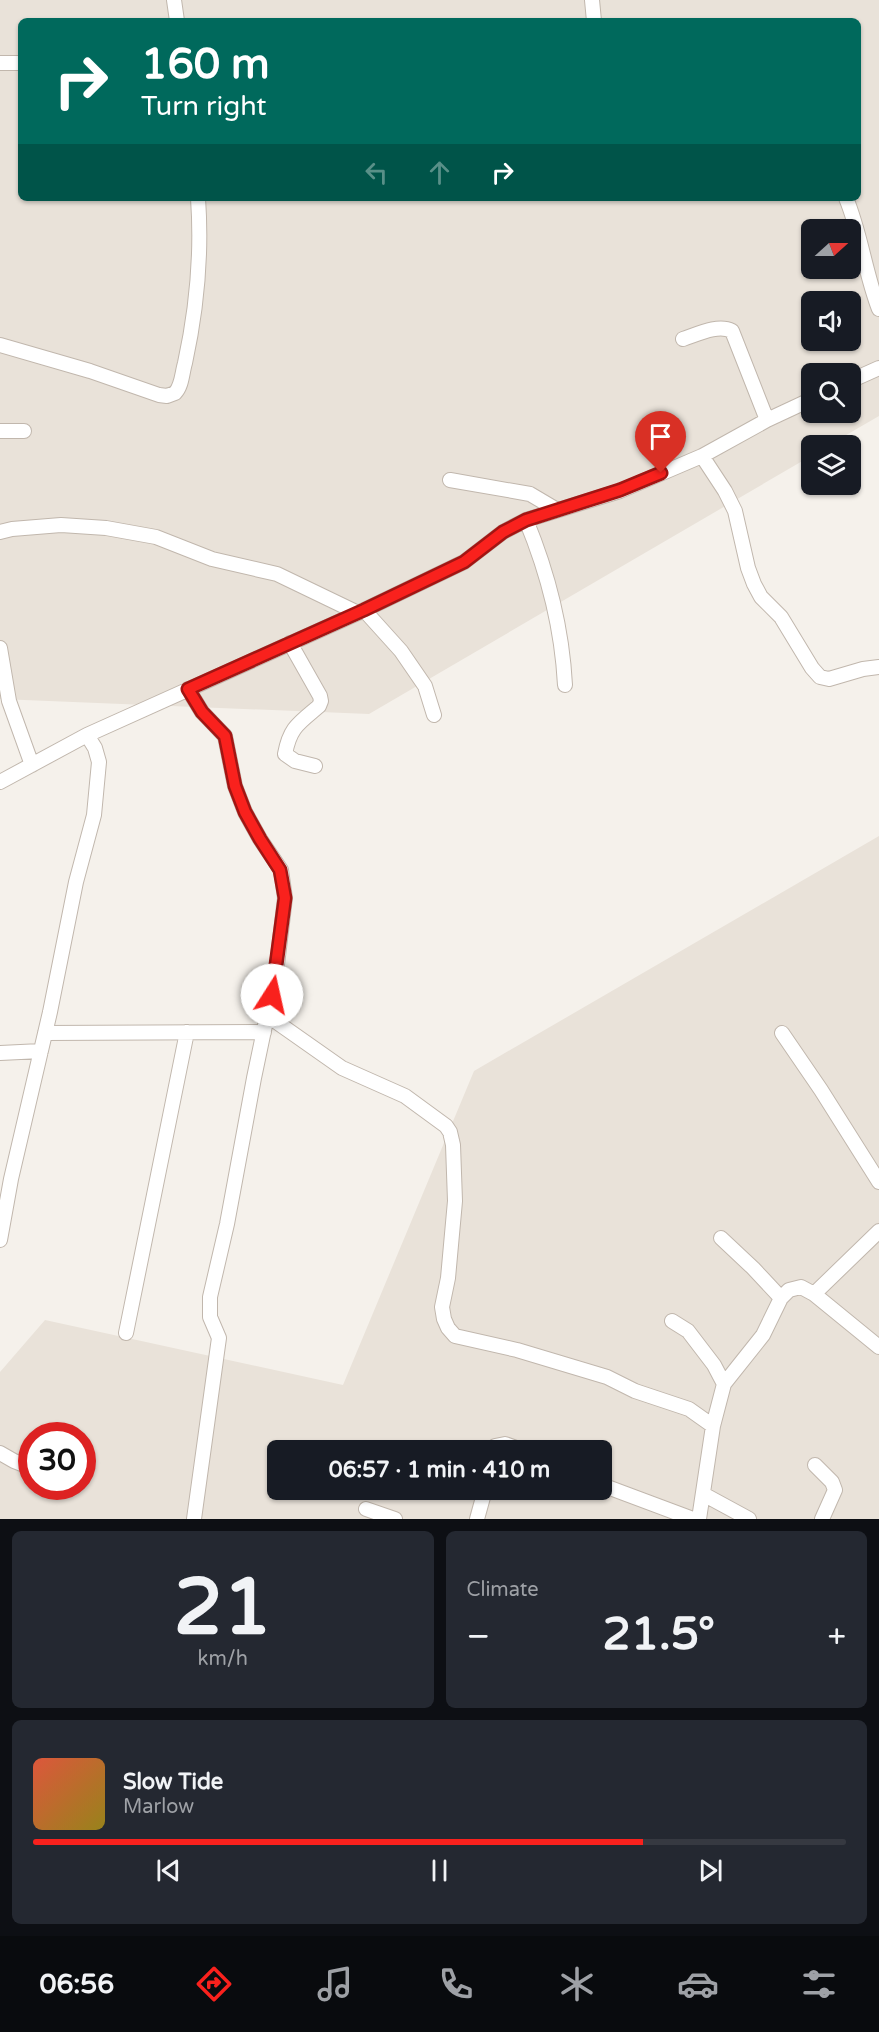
<!DOCTYPE html>
<html lang="en">
<head>
<meta charset="utf-8">
<style>
	body { margin:0; font-family:"Varela Round",sans-serif; background:#242831; color:#f1f3f6; height:100vh; display:flex; flex-direction:column; font-size:22px; white-space:nowrap }
	* { box-sizing:border-box; margin:0 }
	p { font-size:20px; color:#9ea1a6 }
	.icon { flex:none; width:33px; height:33px; fill:none; stroke:currentColor; stroke-width:2; stroke-linecap:round; stroke-linejoin:round }
	.map { position:relative; height:1519px; overflow:hidden }
	.drawer { display:flex; flex-direction:column; gap:12px; padding:12px; background:#0d0f14; flex:1 }
	.drawer>* { flex:none }
	.top-card { position:absolute; left:18px; top:18px; width:843px; height:183px; border-radius:9px; box-shadow:0 2px 4px #0004; background:#00695c; color:#fff; overflow:hidden }
	.needle { width:39px; rotate:69deg }
	.buttons { position:absolute; left:801px; top:219px; display:grid; gap:12px }
	.buttons a { display:grid; place-items:center; width:60px; height:60px; border-radius:9px; background:#171b24; box-shadow:0 2px 4px #0004; font-size:30px }
	.speed { position:absolute; left:18px; top:1422px; display:flex; gap:12px; font-size:30px; font-weight:700; text-align:center }
	.speed>* { display:grid; place-content:center; width:78px; height:78px; border-radius:50%; background:#171b24; box-shadow:0 2px 4px #0004; line-height:1 }
	.speed .limit { border:9px solid #d22; background:#fff; color:#111 }
	.pin { position:absolute; display:grid; place-items:center; width:51px; height:51px; color:#fff; margin:-62px -26px; border-radius:50% 50% 50% 0; rotate:-45deg; box-shadow:0 0 6px #0007 }
	.pin .icon { rotate:45deg }
	.me { position:absolute; width:66px; margin:-33px; rotate:10deg; stroke-linejoin:round; filter:drop-shadow(0 0 4px #0008) }
	.turn { display:flex; align-items:center; gap:21px; height:126px; padding:0 24px; font-size:27px }
	.turn .icon { width:78px; height:78px; stroke-width:2.5 }
	.turn b { display:block; font-size:42px; line-height:51px }
	.lanes { display:flex; align-items:center; height:57px; padding:0 24px; background:#0003; justify-content:center; gap:30px; direction:ltr }
	.lanes .off { opacity:.35 }
	.big { font-size:45px; font-weight:700; line-height:1.1 }
	.drawer .card { flex:1; display:flex; flex-direction:column; justify-content:center; gap:9px; min-width:0; padding:0 21px; border-radius:9px; background:#242831 }
	.drawer .dial { align-items:center; gap:0 }
	.dial b { font-size:78px; line-height:1 }
	.song { display:flex; align-items:center; gap:18px }
	.cover { width:72px; height:72px; border-radius:9px; background:linear-gradient(135deg,hsl(10 70% 55%),hsl(50 70% 35%)) }
	.played { height:6px; border-radius:3px; background:linear-gradient(90deg,#f9211d 75%,#363941 75%) }
	.keys { display:flex; justify-content:space-around; direction:ltr }
	.heat { display:flex; justify-content:space-between; align-items:center; font-size:33px; direction:ltr }
	.drawer .tiles { flex:1; display:grid; gap:12px; grid-template-columns:1fr 1fr }
	.card:last-child { grid-column:span 2 }
	.trip { position:absolute; left:267px; top:1440px; width:345px; height:60px; border-radius:9px; background:#171b24; box-shadow:0 2px 4px #0004; font-weight:700; line-height:60px; text-align:center }
	.dock { display:flex; height:96px; justify-content:space-around; align-items:center; background:#090b0e; color:#9ea1a6 }
	.dock .icon { width:42px; height:42px }
	.dock .active { color:#f9211d }
	.dock b { font-size:27px; color:#f1f3f6 }
	.map>svg:first-child { display:block }
	.residential { fill:#e9e2d9; fill-rule:evenodd }
	.lines { fill:none; stroke-linecap:round; stroke-linejoin:round }
	.minor-casing { stroke:#c1b7ad; stroke-width:16 }
	.minor { stroke:#fff; stroke-width:14 }
	.route-casing { stroke:#a21513; stroke-width:15 }
	.route { stroke:#f9211d; stroke-width:10 }
</style>
</head>
<body>
<div class="map">
<svg width="879" height="1519" viewBox="0 0 879 1519">
	<rect width="100%" height="100%" fill="#f5f1eb"/>
	<path class="residential" d="M0 0H879V416L829 445 812 446 811 456 369 714 0 699ZM21 21H858V198H21ZM812 230H850V268H812ZM812 302H850V340H812ZM812 374H850V412H812Z
		M879 836V1519H0V1372L45 1320 343 1385 474 1071ZM32 1436H82V1486H32ZM278 1450H602V1490H278Z"/>
	<g class="lines">
		<defs>
			<path id="minor" d="M174 0 177 21
				M592 0 594 21
				M0 63H21
				M846 198C861 234 865 273 879 309
				M683 339C698 334 718 324 732 331L767 420
				M0 345 90 371 159 395 167 396 175 393C182 386 182 373 185 363 197 308 202 254 198 198
				M850 381 879 368
				M0 431H24
				M702 456 725 491 735 511 748 568 754 584 761 597 781 617 812 668 820 677 829 679 863 669 879 667
				M450 480 530 494 557 510
				M526 520C548 573 562 628 565 685
				M0 532 12 529 61 525 106 528 156 537 212 559 277 574 358 613
				M364 610 401 651 425 686 434 715
				M290 643 320 696 321 701 319 706C299 723 290 727 285 754L295 761 315 766
				M0 648 9 701 32 765
				M188 689 202 712 225 736 235 786 245 812 260 839 281 870 285 898 276 973 254 1078 227 1224 210 1297V1317L219 1338 218 1345 194 1519
				M0 782 87 735 358 613 464 562 503 532 526 520 620 491 702 456 767 420 812 399
				M268 1016 342 1068 405 1096 446 1126 450 1132 453 1145 455 1201 448 1278 442 1307 444 1319 448 1328 455 1336 517 1350 607 1377 635 1391 689 1409 713 1426
				M45 1033 264 1032
				M782 1033 821 1090 879 1182
				M0 1053 41 1051
				M721 1238 753 1268 781 1298
				M0 1240 11 1179 50 1012 76 882 94 815 99 762 95 748 87 735
				M814 1294 879 1231
				M672 1321 688 1331 714 1365 724 1384
				M126 1333 187 1032
				M494 1450 495 1446 505 1444 522 1450
				M0 1453 14 1461 32 1468
				M815 1465 832 1482 835 1490 822 1519
				M602 1485 693 1519
				M703 1494 749 1519
				M366 1509 395 1519
				M477 1519 485 1490
				M699 1519 713 1426 724 1384 763 1335 781 1298 789 1290 801 1287 814 1294 879 1347"/>
		</defs>
		<use href="#minor" class="minor-casing"/>
		<use href="#minor" class="minor"/>
	</g>
	<g class="lines">
		<defs>
			<path id="route" d="M272 995 285 898 280 870 260 839 245 812 235 786 225 736 202 712 188 689 364 610 464 562 503 532 526 520 620 490 661 473"/>
		</defs>
		<use href="#route" class="route-casing"/>
		<use href="#route" class="route"/>
	</g>
</svg>
<div class="buttons">
<a><svg class="needle" viewBox="-14 -14 28 28"><path d="M0-13l5 13h-10z" fill="#e53935"/><path d="M0 13l5-13h-10z" fill="#9ea1a6"/></svg></a>
<a><svg class="icon" aria-label="sound" viewBox="0 0 24 24"><path d="M4 9h4l5-4v14l-5-4H4zM17 9q2 3 0 6"/></svg></a>
<a><svg class="icon" aria-label="search" viewBox="0 0 24 24"><circle cx="10" cy="10" r="6"/><path d="M15 15l6 6"/></svg></a>
<a><svg class="icon" aria-label="layers" viewBox="0 0 24 24"><path d="M12 4l9 5-9 5-9-5zM3 14l9 5 9-5"/></svg></a>
</div>
<div class="speed"><div class="limit">30</div></div>
<div class="pin" style="left:661px;top:473px;background:#d93025"><svg class="icon" aria-label="arrive" viewBox="0 0 24 24"><path d="M6 21V4h12l-3 4 3 4H6"/></svg></div>
<svg class="me" style="left:272px;top:995px" viewBox="-20 -20 40 40"><circle r="19" fill="#fff"/><path d="M0-13L10 11 0 6-10 11z" fill="#f9211d"/></svg>
<div class="trip">06:57 · 1 min · 410 m</div>
<div class="top-card">
<div class="turn"><svg class="icon" aria-label="right" viewBox="0 0 24 24"><path d="M7 20v-9h11M14 6l5 5-5 5"/></svg><div><b>160 m</b>Turn right</div></div>
<div class="lanes"><svg class="icon off" aria-label="left" viewBox="0 0 24 24"><path d="M17 20v-9H6M10 6l-5 5 5 5"/></svg><svg class="icon off" aria-label="ahead" viewBox="0 0 24 24"><path d="M12 20V5M6 11l6-6 6 6"/></svg><svg class="icon" aria-label="right" viewBox="0 0 24 24"><path d="M7 20v-9h11M14 6l5 5-5 5"/></svg></div>
</div>
</div>
<section class="drawer">
<div class="tiles">
<div class="card dial"><b>21</b><p>km/h</p></div>
<div class="card"><p>Climate</p>
<div class="heat"><a>−</a><b class="big">21.5°</b><a>+</a></div>
</div>
<div class="card">
<div class="song"><i class="cover"></i><div><b>Slow Tide</b><p>Marlow</p></div></div>
<div class="played"></div>
<div class="keys"><svg class="icon" aria-label="previous" viewBox="0 0 24 24"><path d="M18 5L8 12l10 7zM5 5v14"/></svg><svg class="icon" aria-label="pause" viewBox="0 0 24 24"><path d="M8 5v14M16 5v14"/></svg><svg class="icon" aria-label="next" viewBox="0 0 24 24"><path d="M6 5l10 7-10 7zM19 5v14"/></svg></div>
</div>
</div>
</section>
<nav class="dock">
<b>06:56</b>
<svg class="icon active" aria-label="directions" viewBox="0 0 24 24"><path d="M12 3l9 9-9 9-9-9zM9 14v-3h6M13 9l2 2-2 2"/></svg>
<svg class="icon" aria-label="music" viewBox="0 0 24 24"><path d="M9 18V5l10-2v13"/><circle cx="6" cy="18" r="3"/><circle cx="16" cy="16" r="3"/></svg>
<svg class="icon" aria-label="phone" viewBox="0 0 24 24"><path d="M5 4h4l2 5-3 2q2 4 5 5l2-3 5 2v4C11 20 4 13 5 4z"/></svg>
<svg class="icon" aria-label="climate" viewBox="0 0 24 24"><path d="M12 3v18M4 7l16 10M4 17L20 7"/></svg>
<svg class="icon" aria-label="car" viewBox="0 0 24 24"><path d="M5 17H2v-5l4-1 3-4h7l3 4 3 1v5h-3M9 17h6M6 11h13"/><circle cx="7" cy="17" r="2"/><circle cx="17" cy="17" r="2"/></svg>
<svg class="icon" aria-label="filters" viewBox="0 0 24 24"><path d="M4 7h16M4 17h16"/><circle cx="9" cy="7" r="2"/><circle cx="15" cy="17" r="2"/></svg>
</nav>
</body>
</html>
